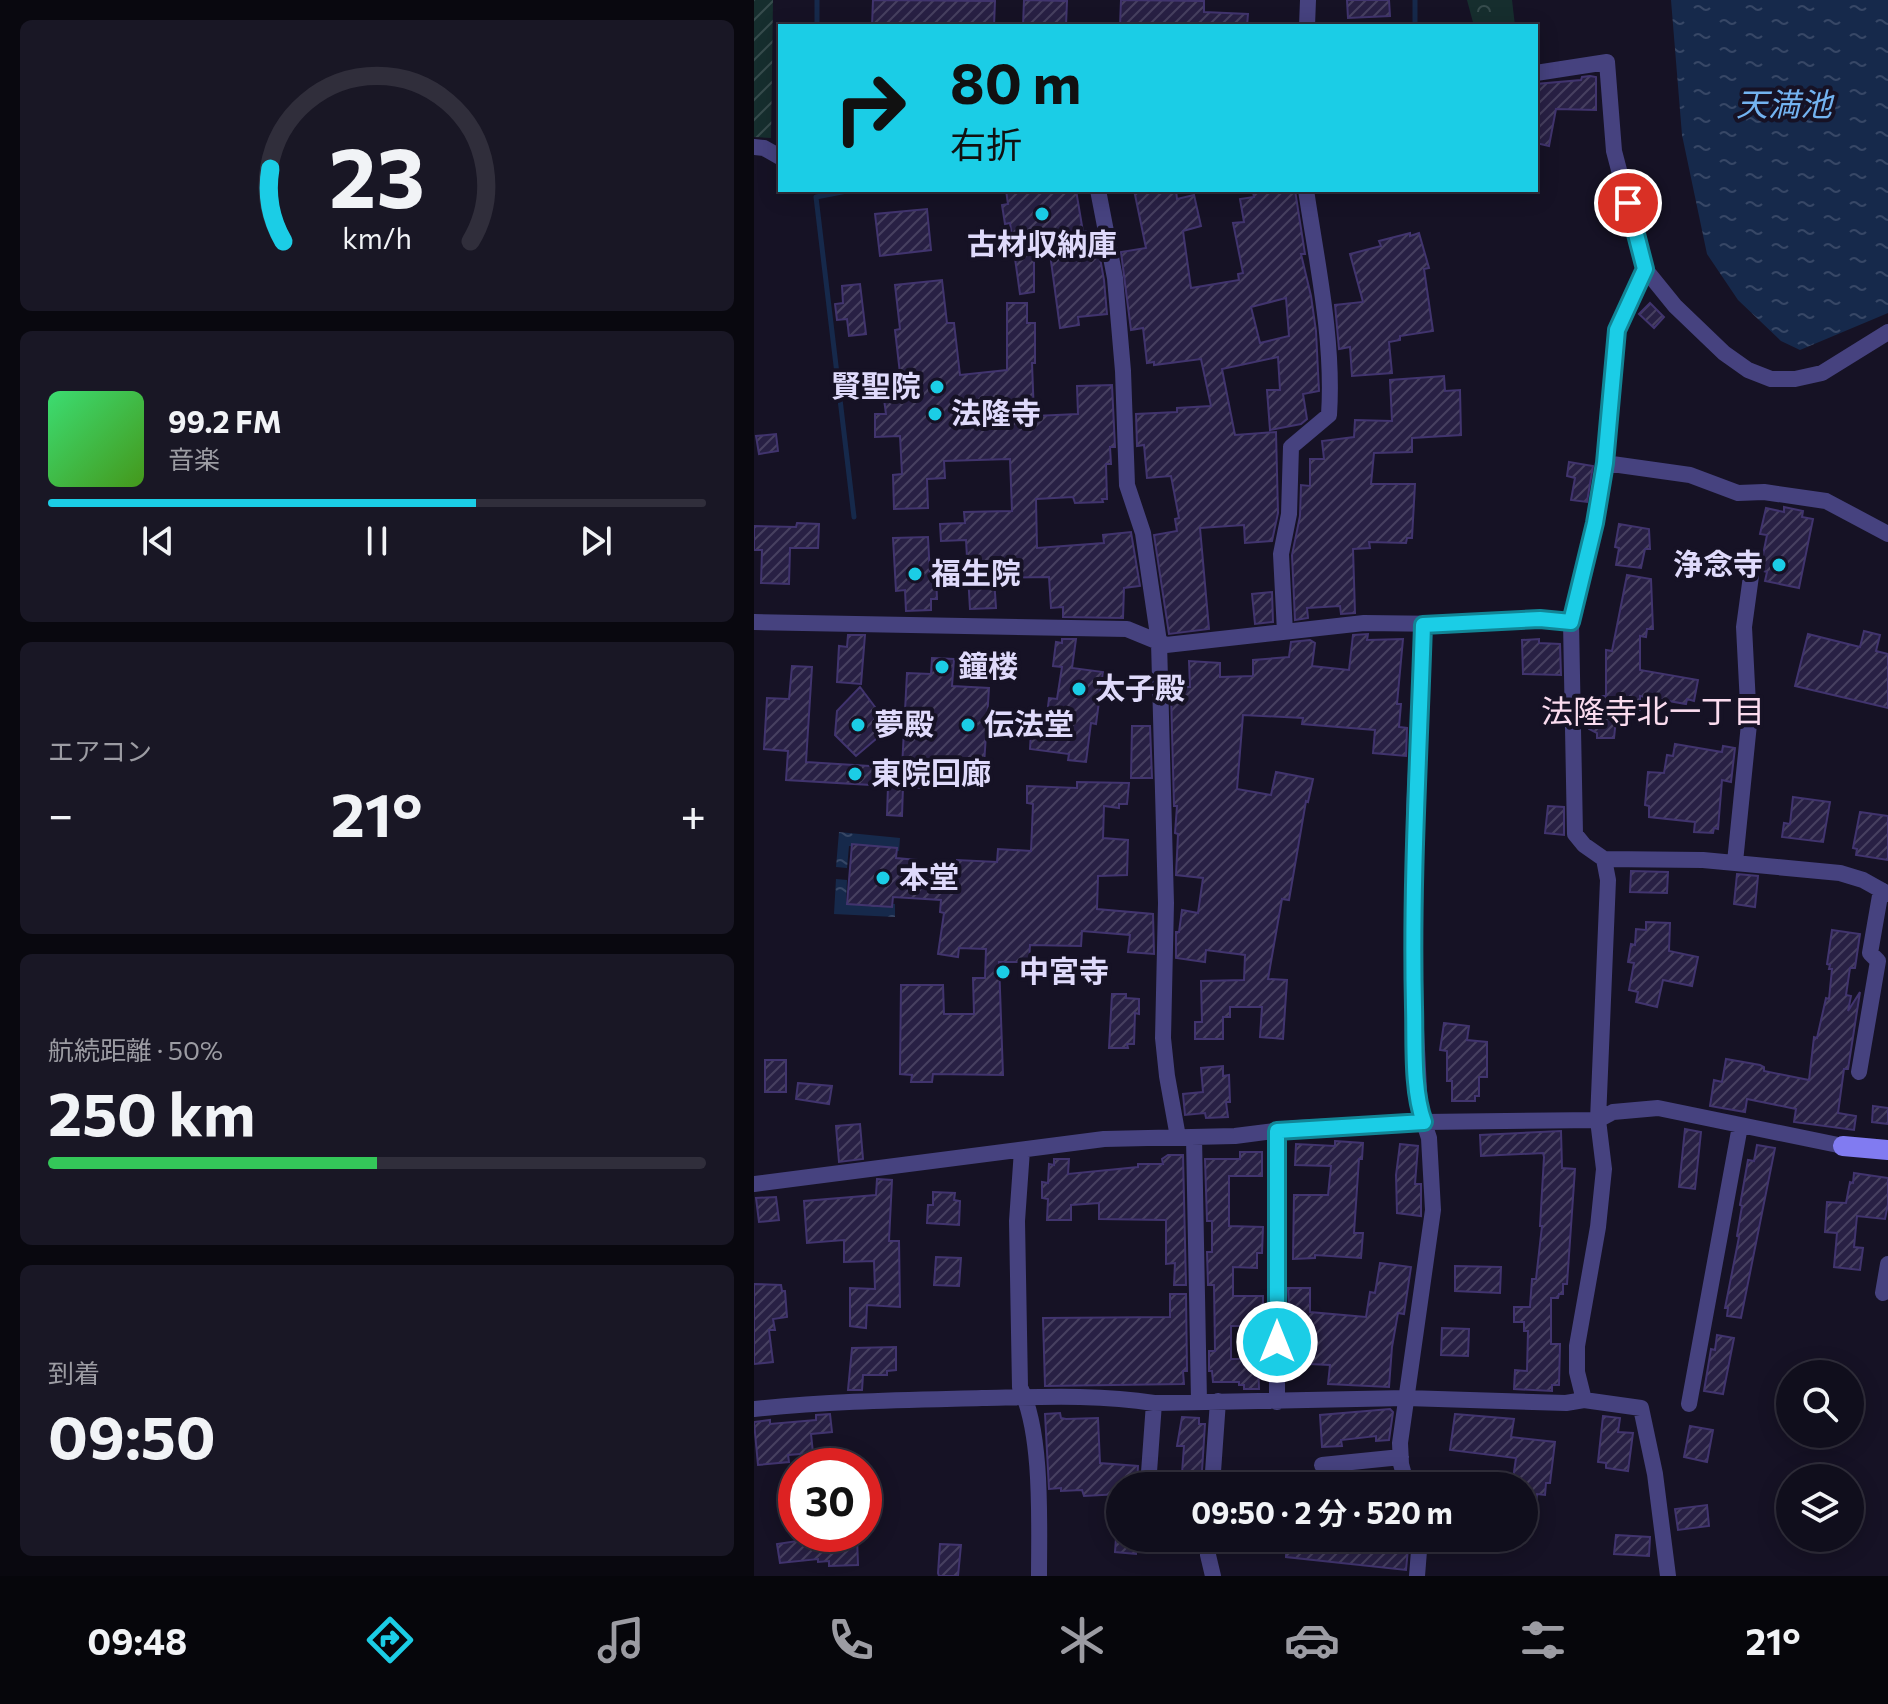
<!DOCTYPE html>
<html lang="ja">
<head>
<meta charset="utf-8">
<style>
	body { margin:0; font-family:Commissioner,"Noto Sans JP",sans-serif; background:#191725; color:#f1f3f6; height:100vh; display:flex; flex-direction:column; font-size:30px; white-space:nowrap }
	* { box-sizing:border-box; margin:0 }
	p { font-size:26px; color:#9c9ca3 }
	.icon { flex:none; width:44px; height:44px; fill:none; stroke:currentColor; stroke-width:2; stroke-linecap:round; stroke-linejoin:round }
	.map { position:relative; flex:1; overflow:hidden }
	.drawer { display:flex; flex-direction:column; gap:20px; padding:20px; background:#09080f; width:754px }
	.drawer>* { flex:none }
	.hud { position:absolute; left:24px; top:24px; width:760px; height:168px; border-radius:0px; box-shadow:0 4px 20px #0003,0 0 0 2px #302e3b; background:#1bcde6; color:#111; overflow:hidden }
	.fabs { position:absolute; left:1022px; top:1360px; display:grid; gap:16px }
	.fabs a { display:grid; place-items:center; width:88px; height:88px; border-radius:50%; background:#100e1c; box-shadow:0 4px 20px #0003,0 0 0 2px #302e3b; font-size:40px }
	.speed { position:absolute; left:24px; top:1448px; display:flex; gap:16px; font-size:40px; font-weight:700; text-align:center }
	.speed>* { display:grid; place-content:center; width:104px; height:104px; border-radius:50%; background:#100e1c; box-shadow:0 4px 20px #0003,0 0 0 2px #302e3b; line-height:1 }
	.speed .limit { border:12px solid #d22; background:#fff; color:#111 }
	.pin { position:absolute; display:grid; place-items:center; width:68px; height:68px; color:#fff; margin:-34px; border:4px solid #fff; border-radius:50%; box-shadow:0 2px 8px #0007 }
	.me { position:absolute; width:88px; margin:-44px; rotate:0deg; stroke-linejoin:round; filter:drop-shadow(0 0 6px #0008) }
	.turn { display:flex; align-items:center; gap:28px; height:168px; padding:0 40px; font-size:36px }
	.turn .icon { width:104px; height:104px; stroke-width:2.5 }
	.turn b { display:block; font-size:56px; line-height:68px }
	.big { font-size:60px; font-weight:700; line-height:1.1 }
	.drawer .tile { flex:1; display:flex; flex-direction:column; justify-content:center; gap:12px; min-width:0; padding:0 28px; border-radius:12px; background:#191725 }
	.drawer .dial { align-items:center; gap:0 }
	.dial svg { height:208px; overflow:visible; fill:none; stroke:#302e3b; stroke-width:7; stroke-linecap:round; text-anchor:middle }
	.dial text { fill:#f1f3f6; stroke:none }
	.song { display:flex; align-items:center; gap:24px }
	.cover { width:96px; height:96px; border-radius:12px; background:linear-gradient(135deg,hsl(140 70% 55%),hsl(100 70% 35%)) }
	.played { height:8px; border-radius:4px; background:linear-gradient(90deg,#1bcde6 65%,#302e3b 65%) }
	.keys { display:flex; justify-content:space-around; direction:ltr }
	.heat { display:flex; justify-content:space-between; align-items:center; font-size:44px; direction:ltr }
	.charge { height:12px; border-radius:6px; background:linear-gradient(90deg,#34c759 50%,#302e3b 0) }
	.trip { position:absolute; left:352px; top:1472px; width:432px; height:80px; border-radius:40px; background:#100e1c; box-shadow:0 4px 20px #0003,0 0 0 2px #302e3b; font-weight:700; line-height:80px; text-align:center }
	.menu { display:flex; height:128px; justify-content:space-around; align-items:center; background:#06060b; color:#9c9ca3 }
	.menu .icon { width:56px; height:56px }
	.menu .current { color:#1bcde6 }
	.menu b { font-size:36px; color:#f1f3f6 }
	main { display:flex; flex:1; min-height:0 }
	.map>svg:first-child { display:block }
	.park { fill:url(#park-crowns) }
	.garden { fill:url(#garden-furrows) }
	.water { fill:url(#water-ripples) }
	.lines { fill:none; stroke-linecap:round; stroke-linejoin:round }
	.stream { stroke:#16294b; stroke-width:5 }
	.building { fill:url(#building-hatch); stroke:#41346e; stroke-width:2; fill-rule:evenodd }
	.street { stroke:#46427f; stroke-width:16 }
	.secondary { stroke:#817bf1; stroke-width:20 }
	.route-casing { stroke:#128596; stroke-width:20 }
	.route { stroke:#1bcde6; stroke-width:14 }
	.poi-dot { fill:#1bcde6; stroke:#161225; stroke-width:3 }
	.labels { text-anchor:middle; stroke-width:8; stroke-linejoin:round; paint-order:stroke }
	.poi-label { font-size:30px; font-weight:bold; fill:#dfdafb; stroke:#161225; text-anchor:start }
	.water-label { font-size:32px; font-style:italic; fill:#73b3f0; stroke:#161225 }
	.neighbourhood-label { font-size:32px; fill:#fbdcef; stroke:#161225 }
</style>
</head>
<body>
<main>
<section class="drawer">
<div class="tile dial"><svg viewBox="0 0 100 80">
<path d="M14 69A42 42 0 1 1 86 69"/>
<path d="M14 69A42 42 0 0 1 9 41" stroke="#1bcde6"/>
<text x="50" y="56" font-size="32" font-weight="700">23</text>
<text x="50" y="72" font-size="11">km/h</text>
</svg></div>
<div class="tile">
<div class="song"><i class="cover"></i><div><b>99.2 FM</b><p>音楽</p></div></div>
<div class="played"></div>
<div class="keys"><svg class="icon" aria-label="previous" viewBox="0 0 24 24"><path d="M18 5L8 12l10 7zM5 5v14"/></svg><svg class="icon" aria-label="pause" viewBox="0 0 24 24"><path d="M8 5v14M16 5v14"/></svg><svg class="icon" aria-label="next" viewBox="0 0 24 24"><path d="M6 5l10 7-10 7zM19 5v14"/></svg></div>
</div>
<div class="tile"><p>エアコン</p>
<div class="heat"><a>−</a><b class="big">21°</b><a>+</a></div>
</div>
<div class="tile"><p>航続距離 · 50%</p><b class="big">250 km</b><div class="charge"></div></div>
<div class="tile"><p>到着</p><b class="big">09:50</b></div>
</section>
<div class="map">
<svg width="1134" height="1576" viewBox="0 0 1134 1576">
	<defs>
		<pattern id="park-crowns" width="20" height="18" patternUnits="userSpaceOnUse" patternTransform="scale(2)"><rect width="20" height="18" fill="#162e2e"/><path d="M2 6a3 3 0 1 1 6 0M12 15a3 3 0 1 1 6 0" fill="none" stroke="#374c4d"/></pattern>
		<pattern id="garden-furrows" width="10" height="10" patternUnits="userSpaceOnUse" patternTransform="scale(2)"><rect width="10" height="10" fill="#162e2e"/><path d="M-1 1l2-2M0 10L10 0M9 11l2-2" fill="none" stroke="#374c4d"/></pattern>
		<pattern id="water-ripples" width="26" height="14" patternUnits="userSpaceOnUse" patternTransform="scale(2)"><rect width="26" height="14" fill="#16294b"/><path d="M2 4q2-2 4 0t4 0M15 11q2-2 4 0t4 0" fill="none" stroke="#374766"/></pattern>
		<pattern id="building-hatch" width="6" height="6" patternUnits="userSpaceOnUse" patternTransform="scale(2)"><rect width="6" height="6" fill="#282044"/><path d="M-1 1l2-2M0 6l6-6M5 7l2-2" fill="none" stroke="#474060"/></pattern>
	</defs>
	<rect width="100%" height="100%" fill="#161225"/>
	<path class="park" d="M713 0H758L761 26H720Z"/>
	<path class="garden" d="M0 0H19L17 138 0 137Z"/>
	<path class="water" d="M917 0H1134V313L1046 350 1027 341 984 300 953 254 928 135Z
		M85 832 146 838 145 851 95 846 93 868 82 867Z
		M82 879 93 880 92 902 141 904V917L80 914Z"/>
	<g class="lines">
		<path class="stream" d="M661 0V26
			M63 26V0
			M98 190 62 197 100 517"/>
	</g>
	<path class="building" d="M119 0 241 1 240 26H118Z
		M270 0 313 1 312 26H269Z
		M367 0 450 1V12L494 14 493 26H366Z
		M593 0H635L636 16 594 18Z
		M836 76 842 77V110L802 109 795 146 782 143V84L827 80 828 77Z
		M252 190H322L329 232 341 230 350 280 353 314 324 317 325 325 306 328 295 246 280 247V292L266 294 256 223 251 224 248 205 254 204Z
		M380 190H422L423 199 440 195 447 226 429 231 437 288 485 280 484 274 489 273 479 223 490 222 486 199 500 197 499 192 541 190 551 254H547L557 296 562 331 565 391 549 394 553 419 547 424 516 430 513 390H526L524 357 468 369 481 435 522 432 524 513 518 541 491 543 490 525 446 528 455 629 415 634 400 535 423 531 421 519 425 518 417 476 393 478 390 445 383 446 382 414 423 412V408L457 406 447 359 400 365V362L393 363 389 328 377 330 367 252 392 248ZM532 298 535 336 506 343 497 307Z
		M173 209 177 250 126 256 121 214Z
		M656 233V236L665 233 675 268 670 269 679 331 646 336V340L635 342 638 373 598 376 596 347 585 349 581 305 609 302 596 254 627 246 625 241Z
		M188 280 193 323H200L206 375 253 370V303H273V323H281V363H278L280 416 324 414 323 386 358 385 361 447H356L357 464H352L353 499H348L349 502 321 503 319 497 282 499 283 548 350 543 349 535 377 532 386 586 370 588 369 618 309 617V607L297 608 295 577 240 578 242 608 216 609 212 540 187 541 186 524 211 523 210 512 258 511 256 459 190 461 191 478 173 479 174 508 140 509 139 475 148 474 146 436 121 437V414H132L128 384 147 382 141 330 146 329 141 285Z
		M106 284 112 334 95 336 93 319 83 320 81 304 89 303 88 286Z
		M896 303 910 317 900 328 885 314Z
		M690 376 691 391 706 390 707 435 658 438V452L620 453 617 484H661L658 538H653L652 543 615 542 616 548 599 549 601 613 587 614 586 606 553 608 554 618 541 620 538 555 546 516 547 485 556 486V459H570L568 441 600 437 601 420 638 421 636 380Z
		M22 434 24 451 5 454 2 436Z
		M815 462 839 466 833 502 817 500 821 478 813 476Z
		M1030 507 1049 511 1048 517 1059 519 1045 588 1011 581 1013 572 1006 570 1013 535 1006 534 1012 508 1030 512Z
		M43 523 65 524 64 548H36L35 584 7 583 8 550H0V526L42 527Z
		M865 524 895 529 896 549H891L887 568 862 565 865 548 861 547Z
		M174 537 176 576H182L183 599H177V610L152 611 151 590 142 591 139 538Z
		M873 575 897 579 899 629H893L892 637 886 636V670L944 680 940 701 933 699 932 704 886 696V710H863L860 738H843V733L835 729V700H838V696H852V650L858 651Z
		M518 592 519 622 501 624 498 594Z
		M1110 631 1126 635 1122 651 1134 654V708L1041 686 1054 634 1106 647Z
		M614 634 613 640 649 639 643 704H647L645 727 653 728 652 756 619 753 621 730 548 724 549 718 489 715 483 789 517 795 522 772 559 779 554 802 552 801 535 900 528 899 514 979 533 980 529 1039 506 1037 508 1007H476V1017H469V1039H441V1022H448L447 981 490 980 491 955 452 950 451 962 422 958V932H425L428 910 444 913 449 878 422 875 424 834 421 833 423 806H420L417 694H430V687H436L435 661 466 663V677L499 676V660L535 657 537 642 556 640 561 643 558 666 595 670 599 635Z
		M94 635H111L107 684 83 682 85 646 93 647Z
		M308 639H322L318 668 349 672 342 724 337 723 332 762 314 760 315 754 276 749 277 732 291 733 295 698 303 699 308 667 299 666 302 642 308 643Z
		M785 639V643L806 644 807 675 769 674 768 640Z
		M178 658 200 659 198 686 235 688 230 765 171 762 169 788 149 787 148 816 133 815 134 786 32 780 34 751 10 749 13 698 35 699 38 666 58 667 52 762 148 768 153 673 177 674Z
		M106 687 136 727 102 756 81 735 83 711Z
		M378 726H396L398 778H377Z
		M921 744 968 752 969 746 981 748 977 782 968 780 964 829 960 828 959 833 940 832 941 822 895 817V806L891 805 894 772 910 773 913 755 919 756Z
		M323 782 375 783 373 804H365V808L350 806 349 838 374 840 373 875 344 876 343 909 399 914 400 954 374 952 376 935 328 931 327 946 276 945 275 962H245L249 1075 179 1074 178 1082H157L158 1075 146 1074 147 985H189L190 1014H220L219 978H231L232 949 205 948 204 957 184 954 190 913 186 912 187 900 139 897 138 907 93 904 98 844 143 848 142 858 163 860 162 872 202 874 203 860 243 862 244 849 277 851 279 804 273 803V786L323 788Z
		M1039 797 1076 802 1069 842 1028 837 1030 823 1036 824Z
		M794 806 810 807V835L791 833Z
		M1106 812 1134 816V860L1102 855 1103 849 1099 848Z
		M877 871 914 872 913 893 876 892Z
		M983 874 1004 876 1001 907 980 904Z
		M892 922 916 923 915 951 944 957 938 986 909 980 903 1007 882 1002 884 992 875 990 880 963 874 962 877 944 881 945 882 929 892 930Z
		M1078 930 1106 934 1101 968H1096L1092 995 1097 996 1094 1011 1106 992 1094 1069H1090L1084 1113 1102 1116 1100 1130 1040 1122 1042 1109 993 1099 991 1112 956 1106 960 1080 968 1082 972 1059 1006 1065 1010 1067V1071L1055 1080 1060 1037 1063 1038 1072 998 1075 999 1078 969H1075L1076 965 1073 964Z
		M358 994H372V998L385 999V1014L381 1013 380 1044H373L374 1048H355Z
		M690 1023 715 1026 713 1040 733 1042V1077H725V1096H721V1101H698V1081H693V1051L686 1050Z
		M11 1060H32V1092H11Z
		M469 1066V1076L475 1075 476 1102H472L474 1117 452 1118 451 1113 431 1115 429 1094 449 1092 447 1068Z
		M44 1083 78 1086 75 1104 42 1099Z
		M1119 1106 1134 1108V1124L1118 1122Z
		M106 1124 109 1159 85 1162 82 1126Z
		M931 1129 947 1132 941 1189 925 1187Z
		M807 1131 808 1168 821 1169 813 1284H809V1294H805L804 1298H797V1344H806L805 1385H798V1391L760 1389 761 1370 773 1371 774 1331H770V1322H760V1307H776L778 1279H782L788 1226H786L790 1157 789 1153 727 1156 726 1135Z
		M581 1141 609 1143 608 1159H605L600 1233H609L607 1258 561 1255V1258L539 1259 540 1195H574L577 1166 541 1165 542 1144 581 1146Z
		M646 1144 664 1146 661 1184H667V1216L643 1213 642 1175Z
		M1003 1145 1021 1148 987 1318 973 1316 974 1308H971L985 1237 983 1236 988 1206 986 1205 994 1160 1000 1161Z
		M486 1152H508V1176H475V1226L509 1227 508 1253H503V1268L479 1267V1296H509V1317H505V1326H477V1359H504L505 1389H490V1385H485V1382H459L458 1371H455V1351H461L460 1285H454L453 1252H458V1221H453L451 1159H486Z
		M414 1155H429L432 1285H420L421 1263 412 1264V1220L345 1219V1203L317 1205V1220H293L294 1199 288 1198V1182L294 1183 295 1164 300 1165V1159H315L314 1174 384 1167V1164H409L408 1159Z
		M1100 1173 1134 1178V1204L1131 1219 1103 1216 1100 1247 1109 1248 1106 1270 1080 1267 1083 1233 1071 1232 1073 1202 1092 1203 1096 1182 1099 1183Z
		M123 1179 138 1180 135 1241H145L146 1307 113 1305 112 1328 96 1326V1288L121 1289 120 1261 90 1262V1240L53 1243 50 1201 122 1195Z
		M179 1192 201 1193 200 1200 206 1201 205 1225 173 1223 174 1205H179Z
		M22 1197 25 1220 5 1222 2 1198Z
		M182 1257 207 1258 205 1286 180 1285Z
		M626 1263 657 1267 650 1314 644 1313 638 1347 635 1387 574 1384 576 1365 534 1363V1338H537L534 1288H556V1312L612 1317 616 1292 621 1293Z
		M701 1266 747 1267 746 1293 701 1291Z
		M0 1284 27 1285 28 1291H31L33 1317 19 1319 21 1330H15L19 1362 0 1364Z
		M416 1294H432L433 1371H429L430 1384 291 1386 289 1318 416 1317Z
		M688 1328 715 1329 714 1356 687 1355Z
		M963 1335 980 1338 969 1394 950 1391 957 1349 961 1350Z
		M142 1347V1370L133 1371V1375H109L108 1390H94L98 1348Z
		M636 1409 639 1412 635 1440 622 1441V1436L587 1440 588 1446 568 1447 566 1415Z
		M306 1413 307 1418 312 1419 344 1418 346 1463 384 1466 383 1486H366V1494L330 1496 328 1490 307 1491V1488L295 1489 291 1414Z
		M76 1414 78 1432 57 1434 59 1453 34 1455 35 1462 4 1465 0 1422 16 1420V1424L62 1420V1415Z
		M701 1414 760 1419 757 1437 801 1442 796 1483H792L791 1495 783 1494 780 1523H770V1486H758L762 1458 696 1450Z
		M849 1416 866 1418 864 1432 879 1433 874 1471 852 1468V1463L844 1462Z
		M428 1417 445 1418V1424H451L447 1486H427L430 1446H423Z
		M936 1426 959 1430 953 1462 930 1457Z
		M953 1505 955 1526 924 1530 921 1509Z
		M862 1535 896 1537 895 1556 860 1554Z
		M103 1536 104 1565 75 1566V1561L64 1562V1559L26 1563 23 1544 63 1538Z
		M362 1538H383L382 1554 361 1552Z
		M533 1538H655L652 1570 532 1557Z
		M186 1544 207 1545 204 1576H185L184 1573Z"/>
	<g class="lines">
		<path class="street" d="M553 26 554 0
			M782 73 853 62 860 151 891 269 921 306 970 353 994 370 1017 379H1041L1068 373 1134 332
			M0 147 10 148 26 157
			M344 190 361 278 369 371 373 485 389 533 405 642 412 903 409 1038 413 1076 424 1137
			M891 269 863 330 851 463 841 523 817 622 821 834 830 845 850 859 949 860 1086 873 1109 880 1134 894
			M851 463 936 475 984 493 1010 492 1072 501 1134 534
			M0 622 373 629 412 645 610 623 693 624 786 619 817 622
			M531 632 527 554 535 514 537 447 575 415C580 340 563 264 552 190
			M850 859 854 880 844 1120 850 1169 844 1227 823 1346V1372L830 1400 887 1408 901 1474 914 1576
			M981 862 995 724 990 627 997 576
			M1105 1072 1124 961 1116 953 1127 890
			M523 1131V1402
			M440 1137 445 1401
			M268 1150 263 1221 266 1387C289 1433 285 1524 285 1576
			M0 1184 350 1139 481 1136 543 1128 670 1122 844 1120 859 1112 904 1108 1089 1146
			M1129 1293 1134 1264
			M935 1404 986 1126
			M0 1409C76 1401 151 1400 228 1398 284 1397 344 1394 400 1403L652 1398 812 1403 830 1400
			M568 1465 647 1457
			M394 1486 400 1403
			M458 1486 464 1401
			M653 1486 647 1464 646 1443 679 1210 675 1138 666 1111 659 967 660 813 669 625
			M455 1538 454 1555 459 1576
			M663 1576 666 1538"/>
		<path class="secondary" d="M1089 1146 1134 1150"/>
	</g>
	<g class="lines">
		<defs>
			<path id="route" d="M523 1342V1131L670 1122C658 1090 661 1041 660 1007 657 879 665 752 669 625L786 619 817 622 841 523 851 463 863 330 891 269 874 203"/>
		</defs>
		<use href="#route" class="route-casing"/>
		<use href="#route" class="route"/>
	</g>
	<g class="poi-dot">
		<circle cx="288" cy="214" r="8"/>
		<circle cx="183" cy="387" r="8"/>
		<circle cx="181" cy="414" r="8"/>
		<circle cx="1025" cy="565" r="8"/>
		<circle cx="161" cy="574" r="8"/>
		<circle cx="188" cy="667" r="8"/>
		<circle cx="325" cy="689" r="8"/>
		<circle cx="104" cy="725" r="8"/>
		<circle cx="214" cy="725" r="8"/>
		<circle cx="101" cy="774" r="8"/>
		<circle cx="129" cy="878" r="8"/>
		<circle cx="249" cy="972" r="8"/>
	</g>
	<g class="labels">
		<g class="poi-label">
			<text x="288" y="255" text-anchor="middle">古材収納庫</text>
			<text x="167" y="397" text-anchor="end">賢聖院</text>
			<text x="197" y="424">法隆寺</text>
			<text x="1009" y="575" text-anchor="end">浄念寺</text>
			<text x="177" y="584">福生院</text>
			<text x="204" y="677">鐘楼</text>
			<text x="341" y="699">太子殿</text>
			<text x="120" y="735">夢殿</text>
			<text x="230" y="735">伝法堂</text>
			<text x="117" y="784">東院回廊</text>
			<text x="145" y="888">本堂</text>
			<text x="265" y="982">中宮寺</text>
		</g>
		<g class="water-label">
			<text x="1030" y="116">天満池</text>
		</g>
		<g class="neighbourhood-label">
			<text x="899" y="723">法隆寺北一丁目</text>
		</g>
	</g>
</svg>
<div class="fabs">
<a><svg class="icon" aria-label="search" viewBox="0 0 24 24"><circle cx="10" cy="10" r="6"/><path d="M15 15l6 6"/></svg></a>
<a><svg class="icon" aria-label="layers" viewBox="0 0 24 24"><path d="M12 4l9 5-9 5-9-5zM3 14l9 5 9-5"/></svg></a>
</div>
<div class="speed"><div class="limit">30</div></div>
<div class="pin" style="left:874px;top:203px;background:#d93025"><svg class="icon" aria-label="arrive" viewBox="0 0 24 24"><path d="M6 21V4h12l-3 4 3 4H6"/></svg></div>
<svg class="me" style="left:523px;top:1342px" viewBox="-20 -20 40 40"><circle r="17" fill="#1bcde6" stroke="#fff" stroke-width="3"/><path d="M0-11L8 9 0 5-8 9z" fill="#fff"/></svg>
<div class="trip">09:50 · 2 分 · 520 m</div>
<div class="hud">
<div class="turn"><svg class="icon" aria-label="right" viewBox="0 0 24 24"><path d="M7 20v-9h11M14 6l5 5-5 5"/></svg><div><b>80 m</b>右折</div></div>
</div>
</div>
</main>
<nav class="menu">
<b>09:48</b>
<svg class="icon current" aria-label="directions" viewBox="0 0 24 24"><path d="M12 3l9 9-9 9-9-9zM9 14v-3h6M13 9l2 2-2 2"/></svg>
<svg class="icon" aria-label="music" viewBox="0 0 24 24"><path d="M9 18V5l10-2v13"/><circle cx="6" cy="18" r="3"/><circle cx="16" cy="16" r="3"/></svg>
<svg class="icon" aria-label="phone" viewBox="0 0 24 24"><path d="M5 4h4l2 5-3 2q2 4 5 5l2-3 5 2v4C11 20 4 13 5 4z"/></svg>
<svg class="icon" aria-label="climate" viewBox="0 0 24 24"><path d="M12 3v18M4 7l16 10M4 17L20 7"/></svg>
<svg class="icon" aria-label="car" viewBox="0 0 24 24"><path d="M5 17H2v-5l4-1 3-4h7l3 4 3 1v5h-3M9 17h6M6 11h13"/><circle cx="7" cy="17" r="2"/><circle cx="17" cy="17" r="2"/></svg>
<svg class="icon" aria-label="filters" viewBox="0 0 24 24"><path d="M4 7h16M4 17h16"/><circle cx="9" cy="7" r="2"/><circle cx="15" cy="17" r="2"/></svg>
<b>21°</b>
</nav>
</body>
</html>
